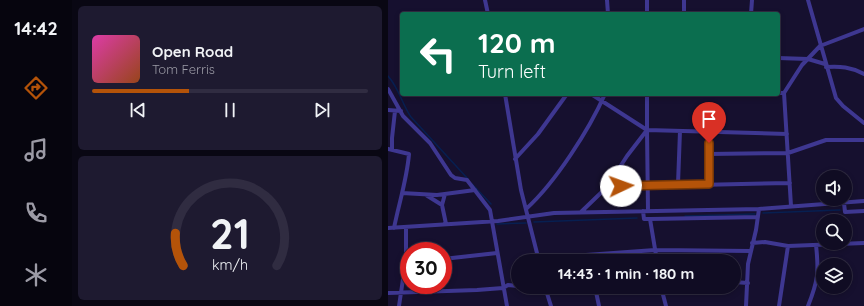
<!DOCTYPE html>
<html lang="en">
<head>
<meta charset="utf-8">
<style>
	body { margin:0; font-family:Quicksand,sans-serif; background:#1e1a30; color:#f1f3f6; height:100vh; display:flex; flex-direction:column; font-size:15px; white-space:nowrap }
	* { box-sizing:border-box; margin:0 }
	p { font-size:13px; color:#9c9ba6 }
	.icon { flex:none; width:22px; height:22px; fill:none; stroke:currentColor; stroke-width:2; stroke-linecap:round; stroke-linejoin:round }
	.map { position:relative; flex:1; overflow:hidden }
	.drawer { display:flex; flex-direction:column; gap:6px; padding:6px; background:#090713; width:316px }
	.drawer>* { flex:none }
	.banner { position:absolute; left:12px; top:12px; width:380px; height:84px; border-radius:4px; box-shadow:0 2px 6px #0003,0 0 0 1px #302c41; background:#0b6e4f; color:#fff; overflow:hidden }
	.buttons { position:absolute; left:428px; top:170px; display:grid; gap:8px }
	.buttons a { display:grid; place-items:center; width:36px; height:36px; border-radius:50%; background:#100c23; box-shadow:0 2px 6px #0003,0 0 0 1px #302c41; font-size:20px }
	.speed { position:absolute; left:12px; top:242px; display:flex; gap:8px; font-size:20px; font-weight:700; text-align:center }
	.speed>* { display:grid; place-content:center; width:52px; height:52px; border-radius:50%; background:#100c23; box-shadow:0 2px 6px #0003,0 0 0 1px #302c41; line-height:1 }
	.speed .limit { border:6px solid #d22; background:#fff; color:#111 }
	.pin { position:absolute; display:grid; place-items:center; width:34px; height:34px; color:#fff; margin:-41px -17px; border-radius:50% 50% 50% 0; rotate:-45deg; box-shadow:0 0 4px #0007 }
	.pin .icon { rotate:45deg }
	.me { position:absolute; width:44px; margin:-22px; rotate:87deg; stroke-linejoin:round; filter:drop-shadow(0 0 3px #0008) }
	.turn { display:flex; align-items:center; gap:14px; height:84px; padding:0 12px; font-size:18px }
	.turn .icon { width:52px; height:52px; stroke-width:2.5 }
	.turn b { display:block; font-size:28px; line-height:34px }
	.drawer .widget { flex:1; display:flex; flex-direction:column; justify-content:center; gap:6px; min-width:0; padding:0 14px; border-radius:6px; background:#1e1a30 }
	.drawer .dial { align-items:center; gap:0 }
	.dial svg { height:104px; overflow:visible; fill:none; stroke:#302c41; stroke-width:7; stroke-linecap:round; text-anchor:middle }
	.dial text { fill:#f1f3f6; stroke:none }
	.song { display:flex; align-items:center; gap:12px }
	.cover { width:48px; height:48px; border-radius:6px; background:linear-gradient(135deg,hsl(320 70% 55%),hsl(20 70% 35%)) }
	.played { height:4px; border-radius:2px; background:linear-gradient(90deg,#b45309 35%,#302c41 35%) }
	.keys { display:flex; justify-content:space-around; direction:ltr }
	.trip { position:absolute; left:123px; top:254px; width:230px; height:40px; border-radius:20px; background:#100c23; box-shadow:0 2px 6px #0003,0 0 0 1px #302c41; font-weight:700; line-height:40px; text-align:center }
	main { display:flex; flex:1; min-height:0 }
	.menu { display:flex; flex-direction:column; width:72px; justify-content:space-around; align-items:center; background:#06050e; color:#9c9ba6 }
	.menu .icon { width:28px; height:28px }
	.menu .on { color:#b45309 }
	.menu b { font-size:18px; color:#f1f3f6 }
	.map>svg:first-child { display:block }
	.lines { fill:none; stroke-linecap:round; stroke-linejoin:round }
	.stream { stroke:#071f51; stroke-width:1.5 }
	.minor { stroke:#3e3791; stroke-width:4 }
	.route-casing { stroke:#753606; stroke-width:10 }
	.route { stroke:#b45309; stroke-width:7 }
</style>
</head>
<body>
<main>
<nav class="menu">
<b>14:42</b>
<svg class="icon on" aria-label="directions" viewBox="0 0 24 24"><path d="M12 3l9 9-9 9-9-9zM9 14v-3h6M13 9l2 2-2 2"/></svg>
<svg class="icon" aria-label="music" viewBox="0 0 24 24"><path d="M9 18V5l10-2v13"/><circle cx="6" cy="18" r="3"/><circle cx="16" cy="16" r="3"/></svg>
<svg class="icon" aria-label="phone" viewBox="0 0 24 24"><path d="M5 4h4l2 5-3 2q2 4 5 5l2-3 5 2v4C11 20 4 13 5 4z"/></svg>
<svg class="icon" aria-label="climate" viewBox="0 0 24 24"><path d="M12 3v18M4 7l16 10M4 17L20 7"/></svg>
</nav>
<section class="drawer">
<div class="widget">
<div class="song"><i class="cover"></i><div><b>Open Road</b><p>Tom Ferris</p></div></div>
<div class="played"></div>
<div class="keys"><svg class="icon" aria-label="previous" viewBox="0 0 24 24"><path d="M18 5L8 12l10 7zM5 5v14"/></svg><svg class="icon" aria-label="pause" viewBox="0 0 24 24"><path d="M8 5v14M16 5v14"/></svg><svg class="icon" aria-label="next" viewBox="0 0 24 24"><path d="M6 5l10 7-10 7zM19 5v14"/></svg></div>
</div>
<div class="widget dial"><svg viewBox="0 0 100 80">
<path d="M14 69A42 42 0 1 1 86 69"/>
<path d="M14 69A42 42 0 0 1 8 44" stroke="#b45309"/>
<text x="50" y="56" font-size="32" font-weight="700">21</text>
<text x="50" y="72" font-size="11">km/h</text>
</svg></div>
</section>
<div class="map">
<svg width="476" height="306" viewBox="0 0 476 306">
	<rect width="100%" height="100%" fill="#16102f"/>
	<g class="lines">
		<path class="stream" d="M0 76C11 88 14 104 23 117L80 179
			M84 184 103 204
			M375 213 452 210
			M297 216 367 214
			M146 222 249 218
			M109 224 138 223"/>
		<path class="minor" d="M97 0 100 14
			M219 0 220 14
			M259 0V14
			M420 0 448 98 455 106 476 123
			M296 14V0
			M363 14 364 0
			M390 58 420 59 437 64
			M438 67C452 66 463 67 476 74
			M0 89 15 116 42 143 63 175 67 178 79 180 102 210 119 306
			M390 93H396L414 65 432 46 476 29
			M396 93 403 206
			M117 94 133 190 151 261
			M203 94 259 130 399 134
			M0 110 13 111
			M259 130 260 211
			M0 149 21 154C19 179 11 203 6 228
			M4 150V138L7 111
			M320 154 400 153 438 140H476
			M127 159 150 134 179 94
			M290 184 292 131
			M321 184V131
			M219 187 402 183
			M14 193 49 195 87 190
			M57 194 54 205 58 224
			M38 195 54 205
			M456 203 457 212 476 211
			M138 209C167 183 201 130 217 94
			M255 211 256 219H262L269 261
			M193 212 219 187 239 156 259 130V94
			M262 219 370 217
			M0 228 110 221 166 213 371 209 476 201
			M364 243 377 242 400 246 476 243
			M150 256 198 255 267 250 363 251
			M55 259 109 253
			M346 282 360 283
			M140 287H144
			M157 287 163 306
			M207 287 211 306
			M273 287 278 306
			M0 293 89 290 115 288 120 285 130 286
			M11 306 18 259V227
			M358 306 360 264 368 230 371 209
			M391 306 400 246
			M420 306C430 281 431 272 428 245"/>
	</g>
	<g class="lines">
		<defs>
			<path id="route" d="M233 186 321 184V143"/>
		</defs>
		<use href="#route" class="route-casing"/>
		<use href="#route" class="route"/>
	</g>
</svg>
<div class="buttons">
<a><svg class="icon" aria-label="sound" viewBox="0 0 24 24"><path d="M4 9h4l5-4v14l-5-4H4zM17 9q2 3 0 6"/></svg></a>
<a><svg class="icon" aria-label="search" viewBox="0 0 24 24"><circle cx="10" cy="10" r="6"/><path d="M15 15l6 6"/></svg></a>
<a><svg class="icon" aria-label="layers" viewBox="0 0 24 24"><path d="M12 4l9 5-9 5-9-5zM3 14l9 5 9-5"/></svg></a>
</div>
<div class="speed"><div class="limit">30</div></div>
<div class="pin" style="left:321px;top:143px;background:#d93025"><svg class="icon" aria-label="arrive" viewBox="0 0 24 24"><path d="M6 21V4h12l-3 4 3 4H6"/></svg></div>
<svg class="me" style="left:233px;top:186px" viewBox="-20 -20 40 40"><circle r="19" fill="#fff"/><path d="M0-13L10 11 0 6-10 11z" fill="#b45309"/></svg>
<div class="trip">14:43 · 1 min · 180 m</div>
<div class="banner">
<div class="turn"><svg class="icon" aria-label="left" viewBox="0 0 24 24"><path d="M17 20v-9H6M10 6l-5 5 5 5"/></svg><div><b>120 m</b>Turn left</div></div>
</div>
</div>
</main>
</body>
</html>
